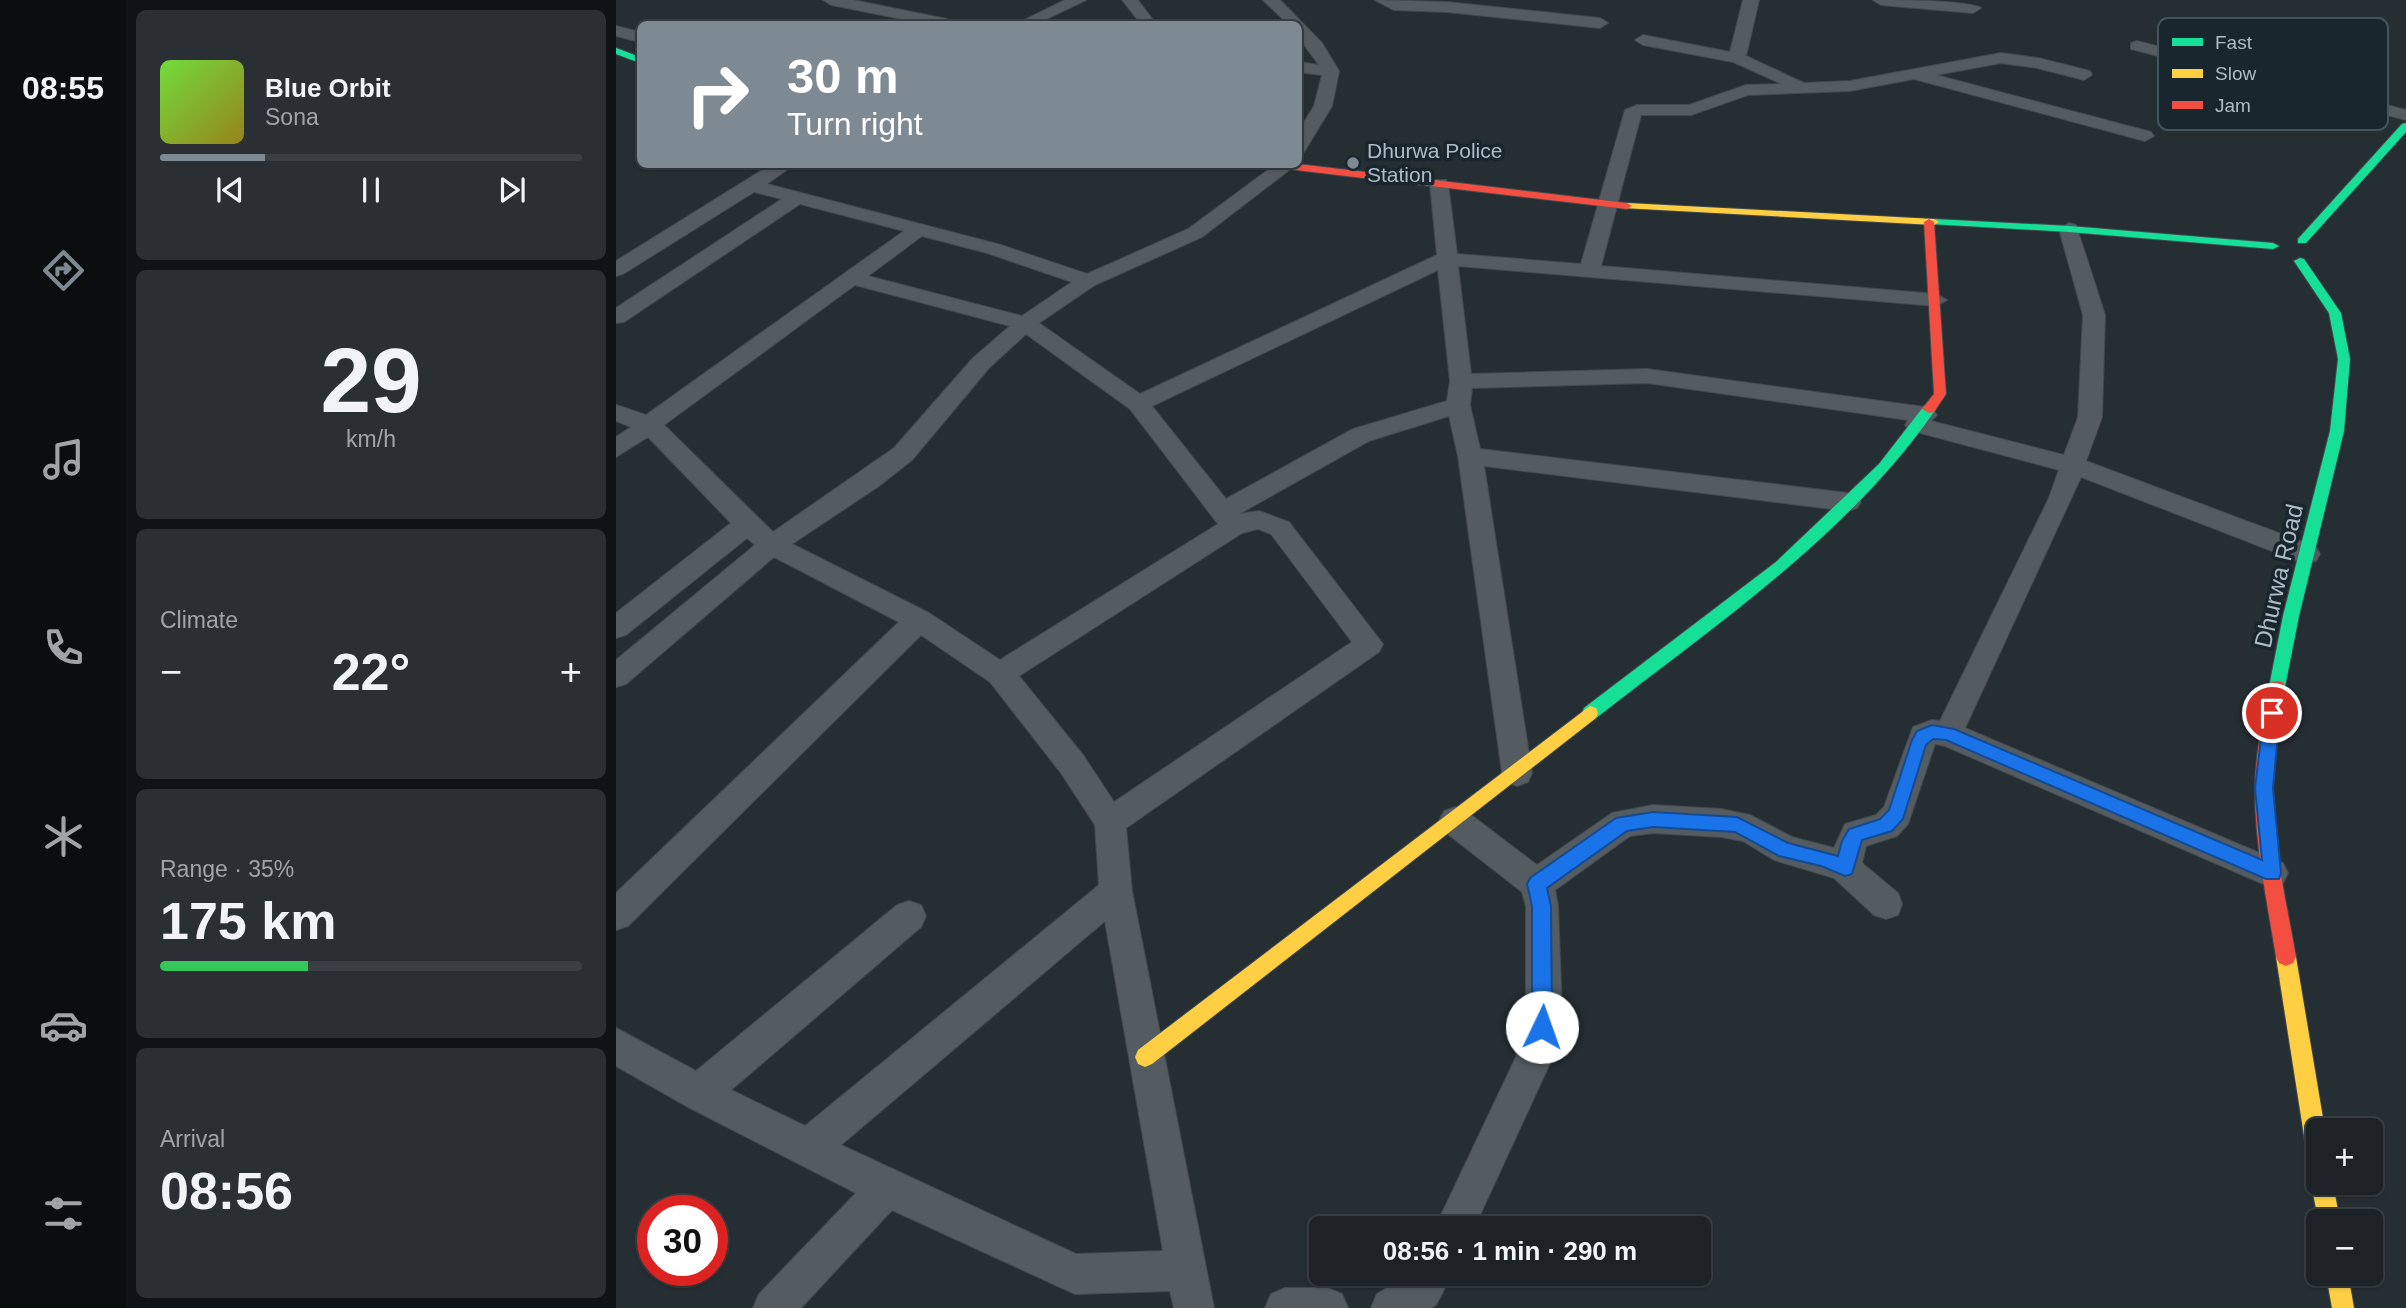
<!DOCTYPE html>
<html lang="en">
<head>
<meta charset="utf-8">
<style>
	body { margin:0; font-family:Arial,sans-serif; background:#292f32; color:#f1f3f6; height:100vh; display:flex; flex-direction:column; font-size:26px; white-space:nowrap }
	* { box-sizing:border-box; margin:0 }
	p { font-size:23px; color:#a0a4a7 }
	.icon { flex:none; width:38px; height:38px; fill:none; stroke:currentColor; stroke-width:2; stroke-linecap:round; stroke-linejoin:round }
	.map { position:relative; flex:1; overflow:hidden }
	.drawer { display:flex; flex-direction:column; gap:10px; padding:10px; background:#0f1315; width:490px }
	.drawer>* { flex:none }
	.guide { position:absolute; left:21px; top:21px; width:665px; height:147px; border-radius:10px; box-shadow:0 2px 5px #0004,0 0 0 2px #3a3f43; background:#7d8a93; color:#fff; overflow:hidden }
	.buttons { position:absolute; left:1690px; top:1118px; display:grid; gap:14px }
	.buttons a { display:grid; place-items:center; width:77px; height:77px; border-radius:10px; background:#1c2226; box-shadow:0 2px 5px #0004,0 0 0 2px #3a3f43; font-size:35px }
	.speed { position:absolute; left:21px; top:1195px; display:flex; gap:14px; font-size:35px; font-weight:700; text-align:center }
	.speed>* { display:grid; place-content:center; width:91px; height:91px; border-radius:50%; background:#1c2226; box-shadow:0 2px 5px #0004,0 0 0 2px #3a3f43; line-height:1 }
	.speed .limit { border:10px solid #d22; background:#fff; color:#111 }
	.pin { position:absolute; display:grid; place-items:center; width:60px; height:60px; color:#fff; margin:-30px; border:4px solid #fff; border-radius:50%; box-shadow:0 2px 7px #0007 }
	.me { position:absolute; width:77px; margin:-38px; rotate:3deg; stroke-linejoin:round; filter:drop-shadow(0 0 5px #0008) }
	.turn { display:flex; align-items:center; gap:24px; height:147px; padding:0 35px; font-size:32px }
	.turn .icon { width:91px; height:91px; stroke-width:2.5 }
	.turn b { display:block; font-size:49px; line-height:60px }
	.big { font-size:52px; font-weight:700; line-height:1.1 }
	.drawer .card { flex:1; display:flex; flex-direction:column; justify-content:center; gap:10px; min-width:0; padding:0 24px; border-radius:10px; background:#292f32 }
	.drawer .dial { align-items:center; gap:0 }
	.dial b { font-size:91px; line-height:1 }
	.song { display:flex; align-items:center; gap:21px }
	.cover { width:84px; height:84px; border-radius:10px; background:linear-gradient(135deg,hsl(100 70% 55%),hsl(50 70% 35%)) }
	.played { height:7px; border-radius:4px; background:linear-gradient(90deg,#7d8a93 25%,#3a3f43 25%) }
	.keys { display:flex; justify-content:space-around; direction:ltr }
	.heat { display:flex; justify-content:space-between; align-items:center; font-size:38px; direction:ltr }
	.charge { height:10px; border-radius:5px; background:linear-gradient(90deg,#34c759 35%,#3a3f43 0) }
	.trip { position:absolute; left:693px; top:1216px; width:402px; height:70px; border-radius:10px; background:#1c2226; box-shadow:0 2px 5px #0004,0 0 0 2px #3a3f43; font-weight:700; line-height:70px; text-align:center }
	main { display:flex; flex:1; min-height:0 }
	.dock { display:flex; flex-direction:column; width:126px; justify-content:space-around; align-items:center; background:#0b0e0f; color:#a0a4a7 }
	.dock .icon { width:49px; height:49px }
	.dock .current { color:#7d8a93 }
	.dock b { font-size:32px; color:#f1f3f6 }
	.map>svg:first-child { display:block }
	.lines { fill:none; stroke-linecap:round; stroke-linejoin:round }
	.street-casing { stroke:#424a4e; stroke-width:2 }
	.fast-casing { stroke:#424a4e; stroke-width:2 }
	.slow-casing { stroke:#424a4e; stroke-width:2 }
	.jam-casing { stroke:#424a4e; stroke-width:2 }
	.street { fill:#545c62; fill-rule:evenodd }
	.fast { fill:#16e098; fill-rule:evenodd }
	.slow { fill:#ffcf43; fill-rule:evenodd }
	.jam { fill:#f24e42; fill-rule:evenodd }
	.route { fill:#1a73e8; stroke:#114b97; stroke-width:2 }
	.poi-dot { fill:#7d8a93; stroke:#19262e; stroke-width:2.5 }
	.labels { text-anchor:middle; stroke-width:7; stroke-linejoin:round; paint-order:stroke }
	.far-poi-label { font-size:21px; fill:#adbcc6; stroke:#19262e; text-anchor:start }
	.street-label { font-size:24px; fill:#adbcc6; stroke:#19262e }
	.key { fill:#19262e; stroke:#45535c; stroke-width:2 }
	.key-label { font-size:19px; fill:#adbcc6 }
</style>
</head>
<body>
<main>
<nav class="dock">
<b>08:55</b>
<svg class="icon current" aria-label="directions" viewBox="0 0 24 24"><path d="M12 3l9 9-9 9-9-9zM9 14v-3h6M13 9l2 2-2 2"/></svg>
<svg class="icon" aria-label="music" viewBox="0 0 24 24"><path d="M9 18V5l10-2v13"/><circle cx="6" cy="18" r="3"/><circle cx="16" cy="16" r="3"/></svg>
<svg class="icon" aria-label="phone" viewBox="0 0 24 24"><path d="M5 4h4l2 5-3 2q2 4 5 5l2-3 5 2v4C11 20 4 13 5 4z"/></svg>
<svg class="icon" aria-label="climate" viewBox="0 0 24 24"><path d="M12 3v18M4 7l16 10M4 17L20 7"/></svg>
<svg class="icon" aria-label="car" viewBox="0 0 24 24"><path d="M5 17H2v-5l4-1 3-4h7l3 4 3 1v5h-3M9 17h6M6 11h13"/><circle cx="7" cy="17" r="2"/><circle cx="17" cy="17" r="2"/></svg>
<svg class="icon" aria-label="filters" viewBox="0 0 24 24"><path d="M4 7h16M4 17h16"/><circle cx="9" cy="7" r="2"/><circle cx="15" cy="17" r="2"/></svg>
</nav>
<section class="drawer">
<div class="card">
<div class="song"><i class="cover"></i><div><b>Blue Orbit</b><p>Sona</p></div></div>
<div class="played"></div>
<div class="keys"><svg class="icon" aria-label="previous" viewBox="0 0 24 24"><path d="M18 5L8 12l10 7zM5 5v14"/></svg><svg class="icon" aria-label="pause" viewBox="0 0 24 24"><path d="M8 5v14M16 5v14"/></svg><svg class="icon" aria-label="next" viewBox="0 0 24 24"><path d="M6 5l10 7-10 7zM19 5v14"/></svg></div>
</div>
<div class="card dial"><b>29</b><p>km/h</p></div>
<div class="card"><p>Climate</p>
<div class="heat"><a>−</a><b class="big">22°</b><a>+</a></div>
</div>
<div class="card"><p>Range · 35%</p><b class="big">175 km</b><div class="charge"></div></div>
<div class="card"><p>Arrival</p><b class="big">08:56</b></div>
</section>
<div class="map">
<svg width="1790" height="1308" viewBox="0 0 1790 1308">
	<rect width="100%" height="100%" fill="#252e33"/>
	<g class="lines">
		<defs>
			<path id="street" d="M207 0H237L331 19 339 24H311L215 5Z
				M449 0H470L420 24H400Z
				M506 0H522L540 24H525Z
				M647 0H664L706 43 723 71 716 106 688 152 682 153V132L698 106 706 75 682 72V62L703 65 682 37V24H672Z
				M759 0 831 2 984 18 992 23 984 28 831 12 778 10Z
				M1127 0H1143L1130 56 1188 83 1234 81 1385 53 1422 58 1474 71 1476 75 1468 80 1421 68 1385 63 1320 75 1535 132 1538 136 1529 141 1298 79 1234 91 1132 95 1075 115H1025L985 266 1320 294 1331 300 1320 306 842 266 855 374 1031 369 1309 407 1317 410 1321 415 1315 421 1448 455 1462 417 1467 315 1443 229 1453 223 1460 225 1489 315 1486 417 1470 461 1700 547 1704 554 1700 561 1691 563 1682 561 1465 477 1349 728 1667 863 1672 873 1667 883 1656 887 1645 883 1329 746 1319 744 1292 824 1281 836 1250 846 1246 863 1282 893 1286 904 1282 915 1270 919 1258 915 1218 878 1158 860 1127 841 1105 837 1037 833 1014 836 939 890 942 906 946 1013 935 1061 858 1228H819L900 1057 910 1013V906L906 892 828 831 823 821 828 811 839 807 850 811 921 865 996 813 1037 805 1105 809 1134 815 1176 837 1218 848 1229 824 1260 815 1268 807 1297 727 1316 720 1324 721 1432 500 1443 470 1293 430 1289 425 1292 420 1031 383 856 388 854 405 864 449 1232 493 1241 496 1245 502 1241 508 1232 511 868 466 916 773 912 782 901 786 890 782 886 773 842 456 833 416 753 441 623 514 643 511 673 522 767 644 763 652 510 828 516 891 598 1308H558L554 1291 459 1294 276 1210 185 1308H137L143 1294 240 1193 70 1106 0 1066V1028L80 1071 281 905 293 901 305 905 310 916 305 927 115 1090 189 1126 483 885 479 825 445 773 374 682 305 635 12 926 0 930V893L283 622 158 557 10 684 0 687V660L139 545 131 538 10 635 0 638V613L115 523 32 437 0 457V437L15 427 0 421V405L30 415 288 231 184 204 8 322 0 323V308L166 199 138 192 7 274 0 276V261L156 164H179L151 184 385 245 471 274 572 229 660 164H681L586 237 479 285 423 323 524 394 821 255 814 184 816 180H830L832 184 841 254 965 264 1009 110 1021 105H1073L1130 85 1166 84 1117 62 1027 45 1019 40 1027 35 1114 52ZM306 236 371 253 456 282 406 316 252 276ZM822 270 834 381 831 401 737 429 610 499 536 406ZM239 285 394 326 357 358 278 448 157 532 48 425ZM410 334 514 409 602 524 384 660 313 613 176 544 263 486 296 460 373 368ZM642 529 655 534 736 642 498 802 467 755 403 676 626 533ZM489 921 547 1251 460 1254 225 1145Z
				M1257 0C1279 0 1350 0 1365 8L1357 13 1265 5Z
				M0 26 24 32V42L0 36Z
				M1521 41 1790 110V120L1515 49V43Z
				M793 1274H836L820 1305 815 1308H755L761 1294Z
				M669 1288H712L726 1294 732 1308H649L655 1294Z"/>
			<path id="fast" d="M0 48 24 57V63L0 54Z
				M1790 123V132L1690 243H1682V239L1786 124Z
				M1318 219 1453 226 1657 243 1663 246 1657 249 1453 232 1314 224 1313 222Z
				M1684 258 1688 259 1725 313 1734 359 1728 431 1683 616 1669 687 1667 692H1655L1653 687 1667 616 1714 431 1722 359 1713 313 1678 261Z
				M1313 405 1320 409C1233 535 1099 625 980 718H968L966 713 968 708 1160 562 1263 464 1308 406Z"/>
			<path id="slow" d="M1011 203 1318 219 1323 222 1318 225 1007 208 1006 206Z
				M974 706 980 708 982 713 980 718 536 1064 529 1067 522 1064 519 1057 522 1050Z
				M1670 948 1677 951 1680 957 1709 1130H1703V1172L1695 1169 1692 1161 1660 957 1663 951Z
				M1703 1174V1183H1717L1724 1222H1703V1224L1695 1183 1698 1175Z
				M1710 1274H1732L1738 1308H1716Z"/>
			<path id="jam" d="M648 164H682L1011 203 1016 206 1011 209 653 167Z
				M1313 219 1318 222 1330 394 1318 412 1313 413 1306 409 1318 394 1308 222Z
				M1661 681 1667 682 1669 687C1663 719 1657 751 1657 784 1656 842 1670 900 1680 957L1677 963 1670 966 1663 963 1660 957C1651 900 1638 842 1639 784 1640 751 1647 719 1653 687L1655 682Z"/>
		</defs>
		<use href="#street" class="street-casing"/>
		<use href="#fast" class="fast-casing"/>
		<use href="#slow" class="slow-casing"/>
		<use href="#jam" class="jam-casing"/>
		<use href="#street" class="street"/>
		<use href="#fast" class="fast"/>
		<use href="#slow" class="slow"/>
		<use href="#jam" class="jam"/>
	</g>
	<path class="route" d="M1656 707 1664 713 1657 788 1665 873 1663 879H1650L1330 740 1317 739 1310 745 1287 819 1276 831 1246 840 1236 874 1229 876 1205 866 1163 856 1119 832 1037 827 1011 831 931 888 935 906 936 1027 933 1034 926 1037 918 1034 916 1027V906L911 884 914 878 1000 818 1037 812 1121 817 1172 843 1222 856 1226 841 1233 829 1264 819 1273 810 1296 740 1301 731 1316 725 1338 729 1646 860 1639 788 1648 713Z"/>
	<circle class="poi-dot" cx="737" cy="163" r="7"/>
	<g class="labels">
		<g class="far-poi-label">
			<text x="751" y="158">Dhurwa Police<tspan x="751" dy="24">Station</tspan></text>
		</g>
		<g class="street-label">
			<text transform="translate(1663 576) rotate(-77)" y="8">Dhurwa Road</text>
		</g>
	</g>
	<rect x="1542" y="18" width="230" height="112" rx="10" class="key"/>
	<rect x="1556" y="38" width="31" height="8" fill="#16e098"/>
	<rect x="1556" y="69" width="31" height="9" fill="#ffcf43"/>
	<rect x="1556" y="101" width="31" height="8" fill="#f24e42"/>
	<g class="key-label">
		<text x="1599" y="49">Fast</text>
		<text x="1599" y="80">Slow</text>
		<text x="1599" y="112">Jam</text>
	</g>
</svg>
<div class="buttons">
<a>+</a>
<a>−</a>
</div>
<div class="speed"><div class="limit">30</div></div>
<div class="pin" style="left:1656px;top:713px;background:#d93025"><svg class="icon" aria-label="arrive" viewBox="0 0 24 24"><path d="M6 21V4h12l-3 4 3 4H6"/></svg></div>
<svg class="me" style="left:926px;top:1027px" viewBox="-20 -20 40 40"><circle r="19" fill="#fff"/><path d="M0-13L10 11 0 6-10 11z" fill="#1a73e8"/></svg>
<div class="trip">08:56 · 1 min · 290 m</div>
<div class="guide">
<div class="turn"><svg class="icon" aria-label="right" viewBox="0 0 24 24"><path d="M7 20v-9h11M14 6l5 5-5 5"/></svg><div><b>30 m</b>Turn right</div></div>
</div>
</div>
</main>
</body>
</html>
